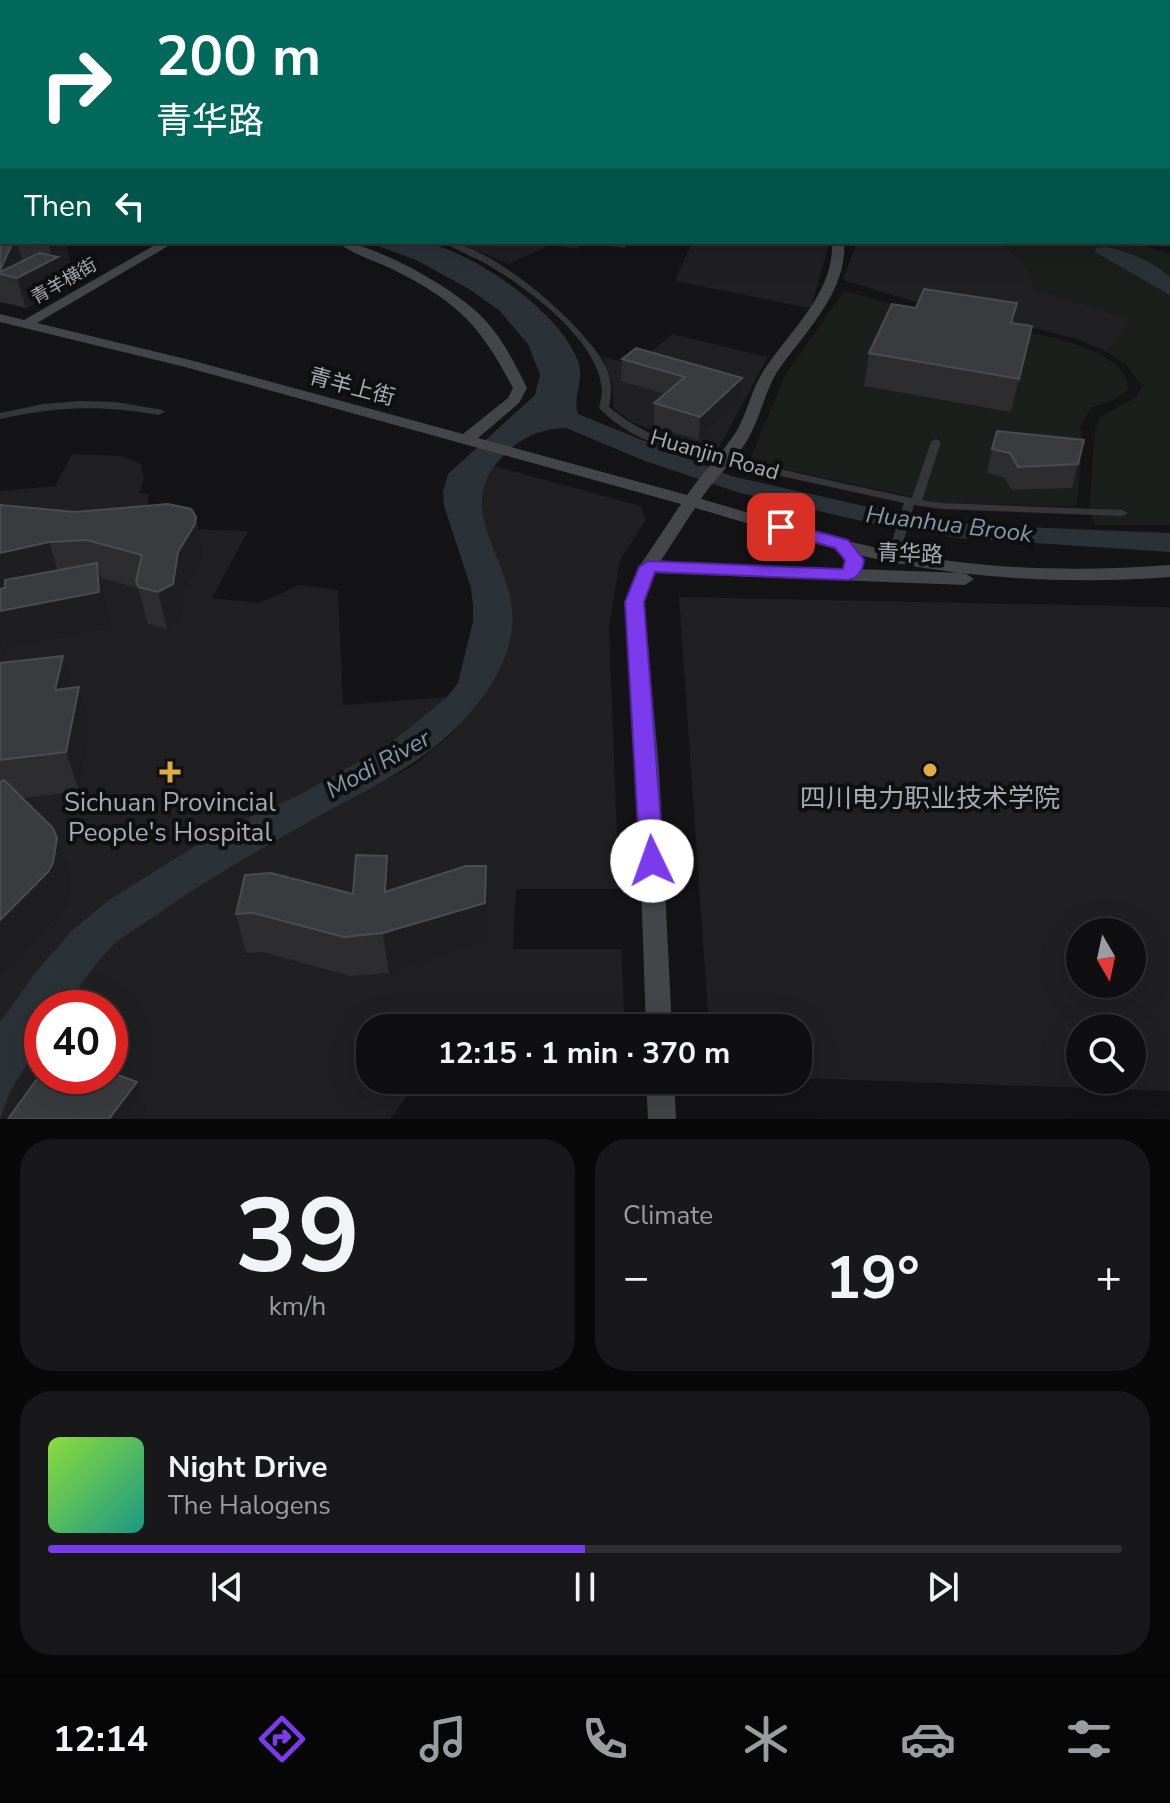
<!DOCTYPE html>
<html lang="en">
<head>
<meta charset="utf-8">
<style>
	body { margin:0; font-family:"Nunito Sans","Noto Sans SC",sans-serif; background:#181719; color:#f1f3f6; height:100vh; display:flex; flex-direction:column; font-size:30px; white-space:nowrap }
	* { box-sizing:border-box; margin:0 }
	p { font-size:26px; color:#9b9c9f }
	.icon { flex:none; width:44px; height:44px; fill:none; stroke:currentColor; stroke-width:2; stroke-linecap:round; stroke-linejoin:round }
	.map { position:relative; height:1119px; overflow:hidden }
	.drawer { display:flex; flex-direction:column; gap:20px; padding:20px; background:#080809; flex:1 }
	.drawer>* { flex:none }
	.top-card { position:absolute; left:0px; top:0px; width:1170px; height:244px; box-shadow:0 8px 32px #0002,0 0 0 2px #2f2e30; background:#00695c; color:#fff; overflow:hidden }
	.needle { width:52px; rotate:171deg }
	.fabs { position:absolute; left:1066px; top:918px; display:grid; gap:16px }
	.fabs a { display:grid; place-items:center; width:80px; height:80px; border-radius:50%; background:#0f0e10; box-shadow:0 8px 32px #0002,0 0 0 2px #2f2e30; font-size:40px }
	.speed { position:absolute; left:24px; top:990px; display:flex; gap:16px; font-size:40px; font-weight:700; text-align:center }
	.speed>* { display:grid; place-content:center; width:104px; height:104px; border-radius:50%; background:#0f0e10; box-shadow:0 8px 32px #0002,0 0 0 2px #2f2e30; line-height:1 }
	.speed .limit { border:12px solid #d22; background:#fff; color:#111 }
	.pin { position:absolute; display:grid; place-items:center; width:68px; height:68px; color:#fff; margin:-34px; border-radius:16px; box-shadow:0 4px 12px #0006 }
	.me { position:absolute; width:88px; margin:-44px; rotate:357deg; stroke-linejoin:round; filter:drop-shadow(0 0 6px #0008) }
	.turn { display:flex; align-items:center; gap:28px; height:168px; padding:0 24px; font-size:36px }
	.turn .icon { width:104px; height:104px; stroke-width:2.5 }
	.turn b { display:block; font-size:56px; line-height:68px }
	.then { display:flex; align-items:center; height:76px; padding:0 24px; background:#0003; gap:16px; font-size:30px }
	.big { font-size:60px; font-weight:700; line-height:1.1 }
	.drawer .card { flex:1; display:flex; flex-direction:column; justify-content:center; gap:12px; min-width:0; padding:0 28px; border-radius:32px; background:#181719 }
	.drawer .dial { align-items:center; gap:0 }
	.dial b { font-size:104px; line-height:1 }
	.song { display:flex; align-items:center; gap:24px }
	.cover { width:96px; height:96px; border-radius:12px; background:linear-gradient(135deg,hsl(90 70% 55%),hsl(170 70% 35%)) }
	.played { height:8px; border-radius:4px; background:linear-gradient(90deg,#7c3aed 50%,#2f2e30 50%) }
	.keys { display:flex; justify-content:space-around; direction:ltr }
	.heat { display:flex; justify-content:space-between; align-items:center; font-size:44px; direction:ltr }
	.drawer .tiles { flex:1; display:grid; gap:20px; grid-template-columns:1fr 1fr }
	.card:last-child { grid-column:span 2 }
	.trip { position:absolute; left:356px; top:1014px; width:456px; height:80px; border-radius:32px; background:#0f0e10; box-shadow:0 8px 32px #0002,0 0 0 2px #2f2e30; font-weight:700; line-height:80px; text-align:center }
	.tabs { display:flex; height:128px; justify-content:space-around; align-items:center; background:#060606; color:#9b9c9f }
	.tabs .icon { width:56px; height:56px }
	.tabs .current { color:#7c3aed }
	.tabs b { font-size:36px; color:#f1f3f6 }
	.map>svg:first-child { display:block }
	.built { fill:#202022; fill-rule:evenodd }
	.green { fill:#1a1f1b }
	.water { fill:#2b3237 }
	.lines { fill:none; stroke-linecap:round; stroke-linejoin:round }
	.street { fill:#35363a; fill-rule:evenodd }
	.secondary { fill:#434549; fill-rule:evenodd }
	.primary { fill:#515358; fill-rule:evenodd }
	.wall { fill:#2d2d30 }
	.shaded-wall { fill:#1e1d1f }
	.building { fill:#3a3b3e; stroke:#4b4c51; stroke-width:2 }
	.route { fill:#7c3aed; stroke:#51269a; stroke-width:2 }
	.poi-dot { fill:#e0ac41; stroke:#0f0f10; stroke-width:3 }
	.labels { text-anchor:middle; stroke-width:8; stroke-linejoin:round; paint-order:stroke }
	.far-street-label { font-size:18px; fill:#a6aab4; stroke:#0f0f10 }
	.street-label { font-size:22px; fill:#a6aab4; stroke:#0f0f10 }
	.water-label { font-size:24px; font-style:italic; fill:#8097ac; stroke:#0f0f10 }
	.near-poi-label { font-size:26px; fill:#a6aab4; stroke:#0f0f10 }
</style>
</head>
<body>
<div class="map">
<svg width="1170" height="1119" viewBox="0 0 1170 1119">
	<rect width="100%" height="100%" fill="#141315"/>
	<path class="built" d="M456 242H584L577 249 550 245 509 264Z
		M692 242H827L829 244 811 307 808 308 675 281Z
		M865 242 923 246H1006L1028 267 1034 289 1132 319 1107 352 1077 339 1038 329 952 313 843 280 856 244Z
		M672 334 768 357 719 447 701 449 632 422 614 409 612 383 603 357 636 365Z
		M72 454 120 456 141 464 144 479 139 493 149 494 146 509 162 528 248 531 212 598 259 603 300 585 338 590 343 705 447 697 387 746 293 798 308 822 416 764 452 733 479 702 481 490 494 466 641 506 646 520 620 560 609 627 619 889H516L513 949H621L625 1028H370V1080H420L390 1119H0V491L55 486ZM42 1008H110V1076H42Z
		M679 597 1170 607V1091L798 1078V1028H709ZM1080 932H1132V984H1080ZM1080 1028H1132V1080H1080Z"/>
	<path class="green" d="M1033 242H1133L1170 254V525H1095L1089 509 1095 431 1100 417 1136 397 1142 386 1126 365 1107 352 1132 319 1034 289 1028 267 1006 246Z
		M844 291C880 300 915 311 951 319 987 326 1132 339 1128 390L1112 401 1091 408 1080 427 1083 438 1077 507 940 503 760 464 751 457 785 375Z"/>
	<path class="water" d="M367 242C386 242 410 238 428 243 477 255 560 312 578 361 585 380 572 397 578 414L731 476 917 518 975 525 1170 533V552L958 538 888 527 740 493 645 461 566 428C543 428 522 437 506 453 446 510 518 561 512 626 510 654 495 682 478 703 433 761 375 785 312 820 258 850 203 882 152 918 139 927 124 935 113 945 94 963 80 988 65 1008H42V1039L9 1094 0 1119V1022L39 968 73 930 109 900 221 830 293 798 387 746 447 697 458 683 473 621V606L471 588 444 506 443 492 448 474 535 395 540 375 528 344 499 310 469 289 416 260Z
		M1106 247C1130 252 1152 261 1170 277V295L1095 252 1096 248Z"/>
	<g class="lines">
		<path class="street" d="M896 0H902L901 2H895Z
			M1168 28H1170V32H1168Z
			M1168 45H1170V49H1168Z
			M0 46H2V50H0Z
			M0 125H2V129H0Z
			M1168 210H1170V215H1168Z
			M444 242C489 242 584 325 605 365 612 379 612 392 609 407 656 447 721 456 780 469 824 479 868 489 912 498L931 442 936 439 941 442 922 500 942 503 1122 510 1128 513 1122 516 942 509 914 505 899 557 897 560H889L887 557 904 503C861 494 819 484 776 475 720 462 640 452 599 408 600 402 602 396 602 390 599 340 527 288 488 265 474 257 457 251 444 242Z
			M913 242H1004L1000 244H917Z
			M80 401 116 402 163 410 164 412 159 415C100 405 59 406 0 419V413L43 404Z"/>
		<path class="secondary" d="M0 19H2V23H0Z
			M160 242H175L37 323 194 361 463 434 508 398 513 388C480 324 456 301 392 269 375 261 352 254 337 242 374 242 459 291 484 319 503 339 515 364 527 388L519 403 478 438 687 495C702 473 722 454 736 432 747 414 751 390 764 370 789 332 835 292 832 242H844C848 292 803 334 777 372 766 390 762 410 753 429 742 455 716 476 701 499 766 517 830 539 896 552 986 570 1079 572 1170 565V577C1078 584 986 580 896 563 830 551 760 526 695 508L660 562 965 573 974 579 965 585 655 573 644 602 659 769 672 1028H646L637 769 626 602 639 567 681 504 185 367 0 322V314L24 320Z
			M646 1080H674L676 1119H648Z"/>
		<path class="primary" d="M2 177V187L0 188V178Z
			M2 209V218L0 219V210Z"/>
	</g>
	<path class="wall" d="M7 0H80L79 2H5Z
		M0 70H2V124H0Z
		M0 227 2 242H65L71 264 61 269 66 287 26 308 0 302Z
		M602 242H629L625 248 602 245Z
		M1012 323 1032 326 1011 412 864 386 869 353Z
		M622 359 742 378 740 401 699 440 654 426V403L665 394 621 381Z
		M1084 440 1072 488 1012 490 1004 477 987 473 992 449Z
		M0 505 204 553 203 560 187 588 182 621 167 629 148 624 138 588 101 578 107 600 110 629 7 650 0 629Z
		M0 632 6 649 2 663 63 656 73 688 79 687 91 726 79 791 23 798 71 878 68 903 63 911 0 978Z
		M387 856 392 890 489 905 488 942 389 973 351 976 262 952 246 953 236 914 353 894Z"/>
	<path class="shaded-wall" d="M48 0H80L79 2H49Z
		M250 0H284L285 2 237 1Z
		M13 242H17L24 265 53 260 48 242H65L71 264 61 269 66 287 26 308 17 278 0 274V270Z
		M742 378 740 401 699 440 700 417Z
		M196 517 204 553 203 560 187 588 182 621 167 629 158 592Z
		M49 542 60 578 0 593V553Z
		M97 563 107 600 110 629 7 650 0 629V611Z
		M0 632 6 649 0 671Z
		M63 656 75 694 55 690Z
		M79 687 91 726 79 791 66 752Z
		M57 838 71 878 68 903 63 911 0 978V920Z
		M387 856 393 895 486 866 489 905 488 942 389 973 383 933Z
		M137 1082 147 1108 139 1119H109Z"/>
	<path class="building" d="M7 0H34L33 2H5Z
		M0 70H2V106L0 107Z
		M0 227H2V242H13L0 270Z
		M39 253 58 257 17 278 0 274V272Z
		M924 289 1017 303 1011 323 1032 326 1019 379 869 353 892 304 916 308Z
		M636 348 742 378 700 417 654 403 685 377 622 359Z
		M997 431 1084 440 1078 464 1018 467 1010 453 992 449Z
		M168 504 191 509 196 517 195 524 178 552 173 584 158 592 138 587 136 581 142 555 87 540 49 542 0 553V505L75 512Z
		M97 563 99 592 0 611V589L5 588V580Z
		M63 656 55 690 79 687 66 752 0 760V663Z
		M4 780 53 828 57 838 53 863 48 872 0 920V782Z
		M356 855 387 856 385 892 466 866H486L485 903 383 933 344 937 253 913 236 914 245 875 271 873 353 894Z
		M42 1072V1076H110V1072L137 1082 109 1119H8Z"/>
	<path class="route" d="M781 522 848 540 864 560C863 570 858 578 848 580L655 572 644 602 664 861 661 868 652 871 644 868 640 861 625 602 639 567 648 561 843 569 845 560 835 548 775 531 773 527Z"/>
	<g class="poi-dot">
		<circle cx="930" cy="770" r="8"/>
		<path d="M166 760h8v8h8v8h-8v8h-8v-8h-8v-8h8z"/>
	</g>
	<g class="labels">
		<g class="far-street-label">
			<text transform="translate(64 281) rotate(-30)" y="6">青羊横街</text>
		</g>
		<g class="street-label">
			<text transform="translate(352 386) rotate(15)" y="8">青羊上街</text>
			<text transform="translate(715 454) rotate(16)" y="8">Huanjin Road</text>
			<text transform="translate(910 553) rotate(2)" y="8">青华路</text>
		</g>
		<g class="water-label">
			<text transform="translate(949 524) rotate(7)" y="8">Huanhua Brook</text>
			<text transform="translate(378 764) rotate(-29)" y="8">Modi River</text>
		</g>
		<g class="near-poi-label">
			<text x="930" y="807">四川电力职业技术学院</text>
			<text x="170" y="811">Sichuan Provincial<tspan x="170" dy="30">People's Hospital</tspan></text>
		</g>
	</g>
</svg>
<div class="fabs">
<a><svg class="needle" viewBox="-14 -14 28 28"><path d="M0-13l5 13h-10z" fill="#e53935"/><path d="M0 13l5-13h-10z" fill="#9b9c9f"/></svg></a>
<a><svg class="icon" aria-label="search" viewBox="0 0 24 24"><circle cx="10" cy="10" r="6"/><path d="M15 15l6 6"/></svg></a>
</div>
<div class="speed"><div class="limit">40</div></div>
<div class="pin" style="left:781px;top:527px;background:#d93025"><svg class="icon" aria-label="arrive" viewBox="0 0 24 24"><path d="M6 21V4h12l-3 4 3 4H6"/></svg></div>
<svg class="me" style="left:652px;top:861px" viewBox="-20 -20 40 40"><circle r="19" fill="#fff"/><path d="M0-13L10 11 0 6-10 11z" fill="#7c3aed"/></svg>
<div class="trip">12:15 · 1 min · 370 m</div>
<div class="top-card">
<div class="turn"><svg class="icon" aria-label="right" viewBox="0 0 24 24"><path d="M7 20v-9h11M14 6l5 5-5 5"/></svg><div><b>200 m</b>青华路</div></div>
<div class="then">Then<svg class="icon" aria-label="left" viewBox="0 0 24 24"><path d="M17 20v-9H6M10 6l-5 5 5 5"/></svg></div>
</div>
</div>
<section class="drawer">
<div class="tiles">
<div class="card dial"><b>39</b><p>km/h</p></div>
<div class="card"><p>Climate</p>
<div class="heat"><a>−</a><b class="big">19°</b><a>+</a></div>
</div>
<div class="card">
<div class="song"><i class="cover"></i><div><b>Night Drive</b><p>The Halogens</p></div></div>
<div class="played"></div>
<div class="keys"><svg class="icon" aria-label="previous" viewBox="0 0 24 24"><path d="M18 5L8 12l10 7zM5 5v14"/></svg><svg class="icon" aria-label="pause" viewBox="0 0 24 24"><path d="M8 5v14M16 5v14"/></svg><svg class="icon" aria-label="next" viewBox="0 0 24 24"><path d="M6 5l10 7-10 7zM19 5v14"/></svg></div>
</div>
</div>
</section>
<nav class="tabs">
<b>12:14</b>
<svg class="icon current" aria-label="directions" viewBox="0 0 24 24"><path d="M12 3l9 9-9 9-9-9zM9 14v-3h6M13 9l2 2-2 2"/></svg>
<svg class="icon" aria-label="music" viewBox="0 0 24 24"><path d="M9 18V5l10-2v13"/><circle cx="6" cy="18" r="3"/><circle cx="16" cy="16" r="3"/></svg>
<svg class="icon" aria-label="phone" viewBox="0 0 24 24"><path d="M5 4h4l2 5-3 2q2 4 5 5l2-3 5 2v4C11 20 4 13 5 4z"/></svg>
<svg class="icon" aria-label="climate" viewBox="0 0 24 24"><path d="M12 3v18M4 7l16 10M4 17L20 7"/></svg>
<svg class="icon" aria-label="car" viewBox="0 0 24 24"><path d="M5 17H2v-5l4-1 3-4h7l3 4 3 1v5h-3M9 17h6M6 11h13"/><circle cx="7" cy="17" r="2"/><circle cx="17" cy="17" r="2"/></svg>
<svg class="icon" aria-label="filters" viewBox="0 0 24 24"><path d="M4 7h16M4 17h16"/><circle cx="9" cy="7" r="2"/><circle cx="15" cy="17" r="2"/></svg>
</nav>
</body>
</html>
